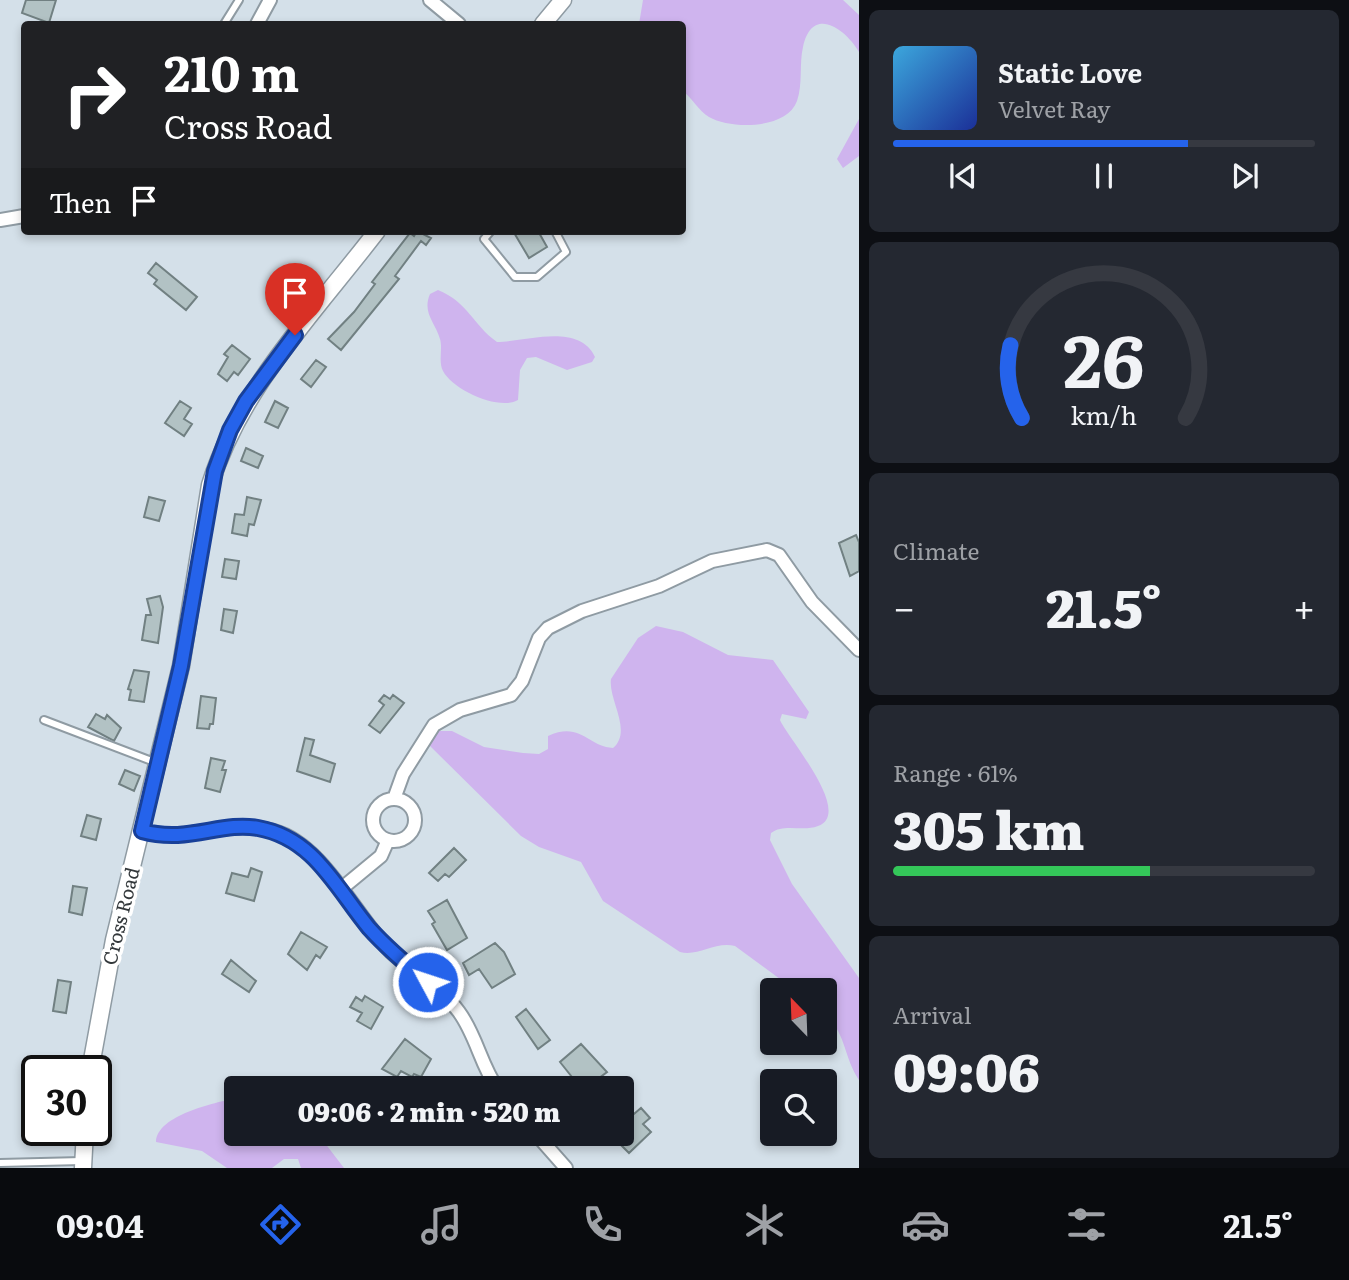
<!DOCTYPE html>
<html lang="en">
<head>
<meta charset="utf-8">
<style>
	body { margin:0; font-family:Literata,serif; background:#242831; color:#f1f3f6; height:100vh; display:flex; flex-direction:column; font-size:26px; white-space:nowrap }
	* { box-sizing:border-box; margin:0 }
	p { font-size:23px; color:#9ea1a6 }
	.icon { flex:none; width:38px; height:38px; fill:none; stroke:currentColor; stroke-width:2; stroke-linecap:round; stroke-linejoin:round }
	.map { position:relative; flex:1; overflow:hidden }
	.drawer { display:flex; flex-direction:column; gap:10px; padding:10px; background:#0d0f14; width:490px }
	.drawer>* { flex:none }
	.hud { position:absolute; left:21px; top:21px; width:665px; height:214px; border-radius:7px; box-shadow:0 4px 10px #0003; background:#202124; color:#fff; overflow:hidden }
	.needle { width:46px; rotate:337deg }
	.tools { position:absolute; left:760px; top:978px; display:grid; gap:14px }
	.tools a { display:grid; place-items:center; width:77px; height:77px; border-radius:7px; background:#171b24; box-shadow:0 4px 10px #0003; font-size:35px }
	.speed { position:absolute; left:21px; top:1055px; display:flex; gap:14px; font-size:35px; font-weight:700; text-align:center }
	.speed>* { display:grid; place-content:center; width:91px; height:91px; border-radius:50%; background:#171b24; box-shadow:0 4px 10px #0003; line-height:1 }
	.speed .limit { border:4px solid #111; border-radius:10px; background:#fff; color:#111 }
	.pin { position:absolute; display:grid; place-items:center; width:60px; height:60px; color:#fff; margin:-72px -30px; border-radius:50% 50% 50% 0; rotate:-45deg; box-shadow:0 0 7px #0007 }
	.pin .icon { rotate:45deg }
	.me { position:absolute; width:77px; margin:-38px; rotate:310deg; stroke-linejoin:round; filter:drop-shadow(0 0 5px #0008) }
	.turn { display:flex; align-items:center; gap:24px; height:147px; padding:0 28px; font-size:32px }
	.turn .icon { width:91px; height:91px; stroke-width:2.5 }
	.turn b { display:block; font-size:49px; line-height:60px }
	.then { display:flex; align-items:center; height:66px; padding:0 28px; background:#0003; gap:14px; font-size:26px }
	.big { font-size:52px; font-weight:800; line-height:1.1 }
	.drawer .card { flex:1; display:flex; flex-direction:column; justify-content:center; gap:10px; min-width:0; padding:0 24px; border-radius:10px; background:#242831 }
	.drawer .dial { align-items:center; gap:0 }
	.dial svg { height:182px; overflow:visible; fill:none; stroke:#363941; stroke-width:7; stroke-linecap:round; text-anchor:middle }
	.dial text { fill:#f1f3f6; stroke:none }
	.song { display:flex; align-items:center; gap:21px }
	.cover { width:84px; height:84px; border-radius:10px; background:linear-gradient(135deg,hsl(200 70% 55%),hsl(230 70% 35%)) }
	.played { height:7px; border-radius:4px; background:linear-gradient(90deg,#2563eb 70%,#363941 70%) }
	.keys { display:flex; justify-content:space-around; direction:ltr }
	.heat { display:flex; justify-content:space-between; align-items:center; font-size:38px; direction:ltr }
	.charge { height:10px; border-radius:5px; background:linear-gradient(90deg,#34c759 61%,#363941 0) }
	.trip { position:absolute; left:224px; top:1076px; width:410px; height:70px; border-radius:7px; background:#171b24; box-shadow:0 4px 10px #0003; font-weight:800; line-height:70px; text-align:center }
	.menu { display:flex; height:112px; justify-content:space-around; align-items:center; background:#090b0e; color:#9ea1a6 }
	.menu .icon { width:49px; height:49px }
	.menu .active { color:#2563eb }
	.menu b { font-size:32px; color:#f1f3f6 }
	main { display:flex; flex:1; min-height:0 }
	.map>svg:first-child { display:block }
	.green { fill:#cfb4ee }
	.building { fill:#b2c2c4; stroke:#718082; stroke-width:2 }
	.lines { fill:none; stroke-linecap:round; stroke-linejoin:round }
	.service-casing { stroke:#8f9ba3; stroke-width:10 }
	.minor-casing { stroke:#8f9ba3; stroke-width:16 }
	.tertiary-casing { stroke:#8f9ba3; stroke-width:19 }
	.service { stroke:#fff; stroke-width:6 }
	.minor { stroke:#fff; stroke-width:12 }
	.tertiary { stroke:#fff; stroke-width:16 }
	.route-casing { stroke:#184099; stroke-width:18 }
	.route { stroke:#2563eb; stroke-width:12 }
	.labels { text-anchor:middle; stroke-width:7; stroke-linejoin:round; paint-order:stroke }
	.street-label { font-size:19px; fill:#33383b; stroke:#fff }
</style>
</head>
<body>
<main>
<div class="map">
<svg width="859" height="1168" viewBox="0 0 859 1168">
	<rect width="100%" height="100%" fill="#d4e0e9"/>
	<path class="green" d="M643 0H843L859 15V52C845 28 812 5 803 47 799 64 803 84 797 101 787 129 732 130 709 117 699 111 692 98 683 91L682 24H639Z
		M859 119V156L843 168 837 159Z
		M438 290C469 303 472 324 497 342 525 342 579 322 595 357L592 362 567 370 536 357 527 358 520 370 518 400C499 411 453 390 443 371 438 361 443 349 440 339 435 322 422 313 430 294Z
		M656 626 683 632 728 655 773 660 809 712 806 719 782 714 780 720C787 737 854 813 818 826 803 832 784 823 771 833L770 840 792 884 859 978V1080C843 1056 847 1034 824 1013V990H795L735 946C715 941 698 957 680 952L603 901 581 862 539 847 521 836 428 744 429 731H452L484 747 523 753 539 754 548 749V736C581 721 588 747 613 748 633 731 608 700 611 679L638 638Z
		M236 1098V1134H318L344 1168H301L298 1159H284L272 1168H227L202 1151 156 1142C157 1115 215 1103 236 1098Z"/>
	<path class="building" d="M26 0H56L49 23 22 13Z
		M417 231 431 238 426 245 421 241 395 276 399 279 341 350 328 339 354 312 375 284 372 282 410 233 414 236Z
		M513 231H538L547 247 529 258Z
		M156 263 197 297 186 310 154 284 157 280 148 273Z
		M232 345 250 359 238 375 234 372 227 381 218 374 228 357 224 354Z
		M316 360 326 367 311 387 301 379Z
		M180 401 191 408 184 419 192 424 184 436 165 423Z
		M275 401 288 408 278 428 265 422Z
		M246 448 263 456 258 468 241 461Z
		M149 497 165 501 159 521 144 517Z
		M247 497 261 500 254 525 249 524 247 536 232 533 235 514 244 515Z
		M856 535 859 542V571L850 576 839 543Z
		M225 559 239 561 236 579 222 577Z
		M160 596 163 607 158 643 142 640 146 615H151L147 599Z
		M224 609 237 611 233 633 221 630Z
		M134 670 149 672 144 702 129 700 131 690 128 689Z
		M384 695 390 699 393 695 404 703 380 733 369 725 384 705 379 701Z
		M201 696 216 698 213 724H210L209 729 197 728Z
		M96 714 105 719 107 715 121 728 114 741 88 727Z
		M305 738 314 740 310 755 335 764 330 782 297 771Z
		M211 758 225 761 222 770H226L220 792 205 788Z
		M125 770 140 776 134 791 119 784Z
		M87 815 101 819 96 840 81 836Z
		M454 848 466 860 449 877 445 874 438 881 429 873Z
		M251 868 262 872 254 901 226 893 232 873 248 877Z
		M73 886 87 888 82 915 69 912Z
		M447 900 467 938 447 950 432 924 435 922 428 911Z
		M301 932 327 947 320 958 316 955 307 970 288 954Z
		M495 943 504 952 515 974 492 988 479 969 469 975 463 963Z
		M231 960 256 981 249 992 222 974Z
		M58 980 71 982 66 1013 53 1011Z
		M365 996 383 1007 371 1029 357 1021 362 1013 350 1007 356 997 362 1001Z
		M526 1009 550 1040 538 1049 516 1017Z
		M405 1039 431 1059 421 1077 414 1074 412 1077 401 1071 397 1077 382 1069Z
		M581 1044 607 1072 586 1088 578 1080 576 1082 560 1062Z
		M627 1107 634 1114 641 1108 650 1118 643 1124 651 1132 629 1153 619 1143 623 1140 621 1113Z"/>
	<g class="lines">
		<defs>
			<path id="service" d="M224 24 239 0
				M491 231 484 239 515 277H537L566 252 555 231
				M44 720 157 763
				M0 1163 82 1161"/>
			<path id="minor" d="M430 0 459 24
				M257 24 270 0
				M0 220 24 216
				M394 799 403 774 434 725 460 710 511 695 522 681 539 638 548 628 582 611 659 586 712 561 767 550 779 555 812 602 859 650
				M373 820a21 21 0 1 1 42 0a21 21 0 1 1-42 0Z
				M142 831C187 843 231 818 274 831 323 844 356 917 391 952 413 972 441 988 459 1012 476 1035 481 1065 497 1088
				M341 889 381 856 388 840
				M536 1134 566 1168"/>
			<path id="tertiary" d="M543 24 563 0
				M90 1071 114 940 181 666 210 485C241 386 315 312 377 231
				M83 1168 85 1130"/>
		</defs>
		<use href="#service" class="service-casing"/>
		<use href="#minor" class="minor-casing"/>
		<use href="#tertiary" class="tertiary-casing"/>
		<use href="#service" class="service"/>
		<use href="#minor" class="minor"/>
		<use href="#tertiary" class="tertiary"/>
	</g>
	<g class="lines">
		<defs>
			<path id="route" d="M295 335 246 401 230 430 215 471 181 666 142 831C188 844 221 821 258 828 314 838 336 888 369 928 387 948 407 965 428 982"/>
		</defs>
		<use href="#route" class="route-casing"/>
		<use href="#route" class="route"/>
	</g>
	<g class="labels">
		<g class="street-label">
			<text transform="translate(121 916) rotate(-76)" y="7">Cross Road</text>
		</g>
	</g>
</svg>
<div class="tools">
<a><svg class="needle" viewBox="-14 -14 28 28"><path d="M0-13l5 13h-10z" fill="#e53935"/><path d="M0 13l5-13h-10z" fill="#9ea1a6"/></svg></a>
<a><svg class="icon" aria-label="search" viewBox="0 0 24 24"><circle cx="10" cy="10" r="6"/><path d="M15 15l6 6"/></svg></a>
</div>
<div class="speed"><div class="limit">30</div></div>
<div class="pin" style="left:295px;top:335px;background:#d93025"><svg class="icon" aria-label="arrive" viewBox="0 0 24 24"><path d="M6 21V4h12l-3 4 3 4H6"/></svg></div>
<svg class="me" style="left:428px;top:982px" viewBox="-20 -20 40 40"><circle r="17" fill="#2563eb" stroke="#fff" stroke-width="3"/><path d="M0-11L8 9 0 5-8 9z" fill="#fff"/></svg>
<div class="trip">09:06 · 2 min · 520 m</div>
<div class="hud">
<div class="turn"><svg class="icon" aria-label="right" viewBox="0 0 24 24"><path d="M7 20v-9h11M14 6l5 5-5 5"/></svg><div><b>210 m</b>Cross Road</div></div>
<div class="then">Then<svg class="icon" aria-label="arrive" viewBox="0 0 24 24"><path d="M6 21V4h12l-3 4 3 4H6"/></svg></div>
</div>
</div>
<section class="drawer">
<div class="card">
<div class="song"><i class="cover"></i><div><b>Static Love</b><p>Velvet Ray</p></div></div>
<div class="played"></div>
<div class="keys"><svg class="icon" aria-label="previous" viewBox="0 0 24 24"><path d="M18 5L8 12l10 7zM5 5v14"/></svg><svg class="icon" aria-label="pause" viewBox="0 0 24 24"><path d="M8 5v14M16 5v14"/></svg><svg class="icon" aria-label="next" viewBox="0 0 24 24"><path d="M6 5l10 7-10 7zM19 5v14"/></svg></div>
</div>
<div class="card dial"><svg viewBox="0 0 100 80">
<path d="M14 69A42 42 0 1 1 86 69"/>
<path d="M14 69A42 42 0 0 1 9 37" stroke="#2563eb"/>
<text x="50" y="56" font-size="32" font-weight="700">26</text>
<text x="50" y="72" font-size="11">km/h</text>
</svg></div>
<div class="card"><p>Climate</p>
<div class="heat"><a>−</a><b class="big">21.5°</b><a>+</a></div>
</div>
<div class="card"><p>Range · 61%</p><b class="big">305 km</b><div class="charge"></div></div>
<div class="card"><p>Arrival</p><b class="big">09:06</b></div>
</section>
</main>
<nav class="menu">
<b>09:04</b>
<svg class="icon active" aria-label="directions" viewBox="0 0 24 24"><path d="M12 3l9 9-9 9-9-9zM9 14v-3h6M13 9l2 2-2 2"/></svg>
<svg class="icon" aria-label="music" viewBox="0 0 24 24"><path d="M9 18V5l10-2v13"/><circle cx="6" cy="18" r="3"/><circle cx="16" cy="16" r="3"/></svg>
<svg class="icon" aria-label="phone" viewBox="0 0 24 24"><path d="M5 4h4l2 5-3 2q2 4 5 5l2-3 5 2v4C11 20 4 13 5 4z"/></svg>
<svg class="icon" aria-label="climate" viewBox="0 0 24 24"><path d="M12 3v18M4 7l16 10M4 17L20 7"/></svg>
<svg class="icon" aria-label="car" viewBox="0 0 24 24"><path d="M5 17H2v-5l4-1 3-4h7l3 4 3 1v5h-3M9 17h6M6 11h13"/><circle cx="7" cy="17" r="2"/><circle cx="17" cy="17" r="2"/></svg>
<svg class="icon" aria-label="filters" viewBox="0 0 24 24"><path d="M4 7h16M4 17h16"/><circle cx="9" cy="7" r="2"/><circle cx="15" cy="17" r="2"/></svg>
<b>21.5°</b>
</nav>
</body>
</html>
